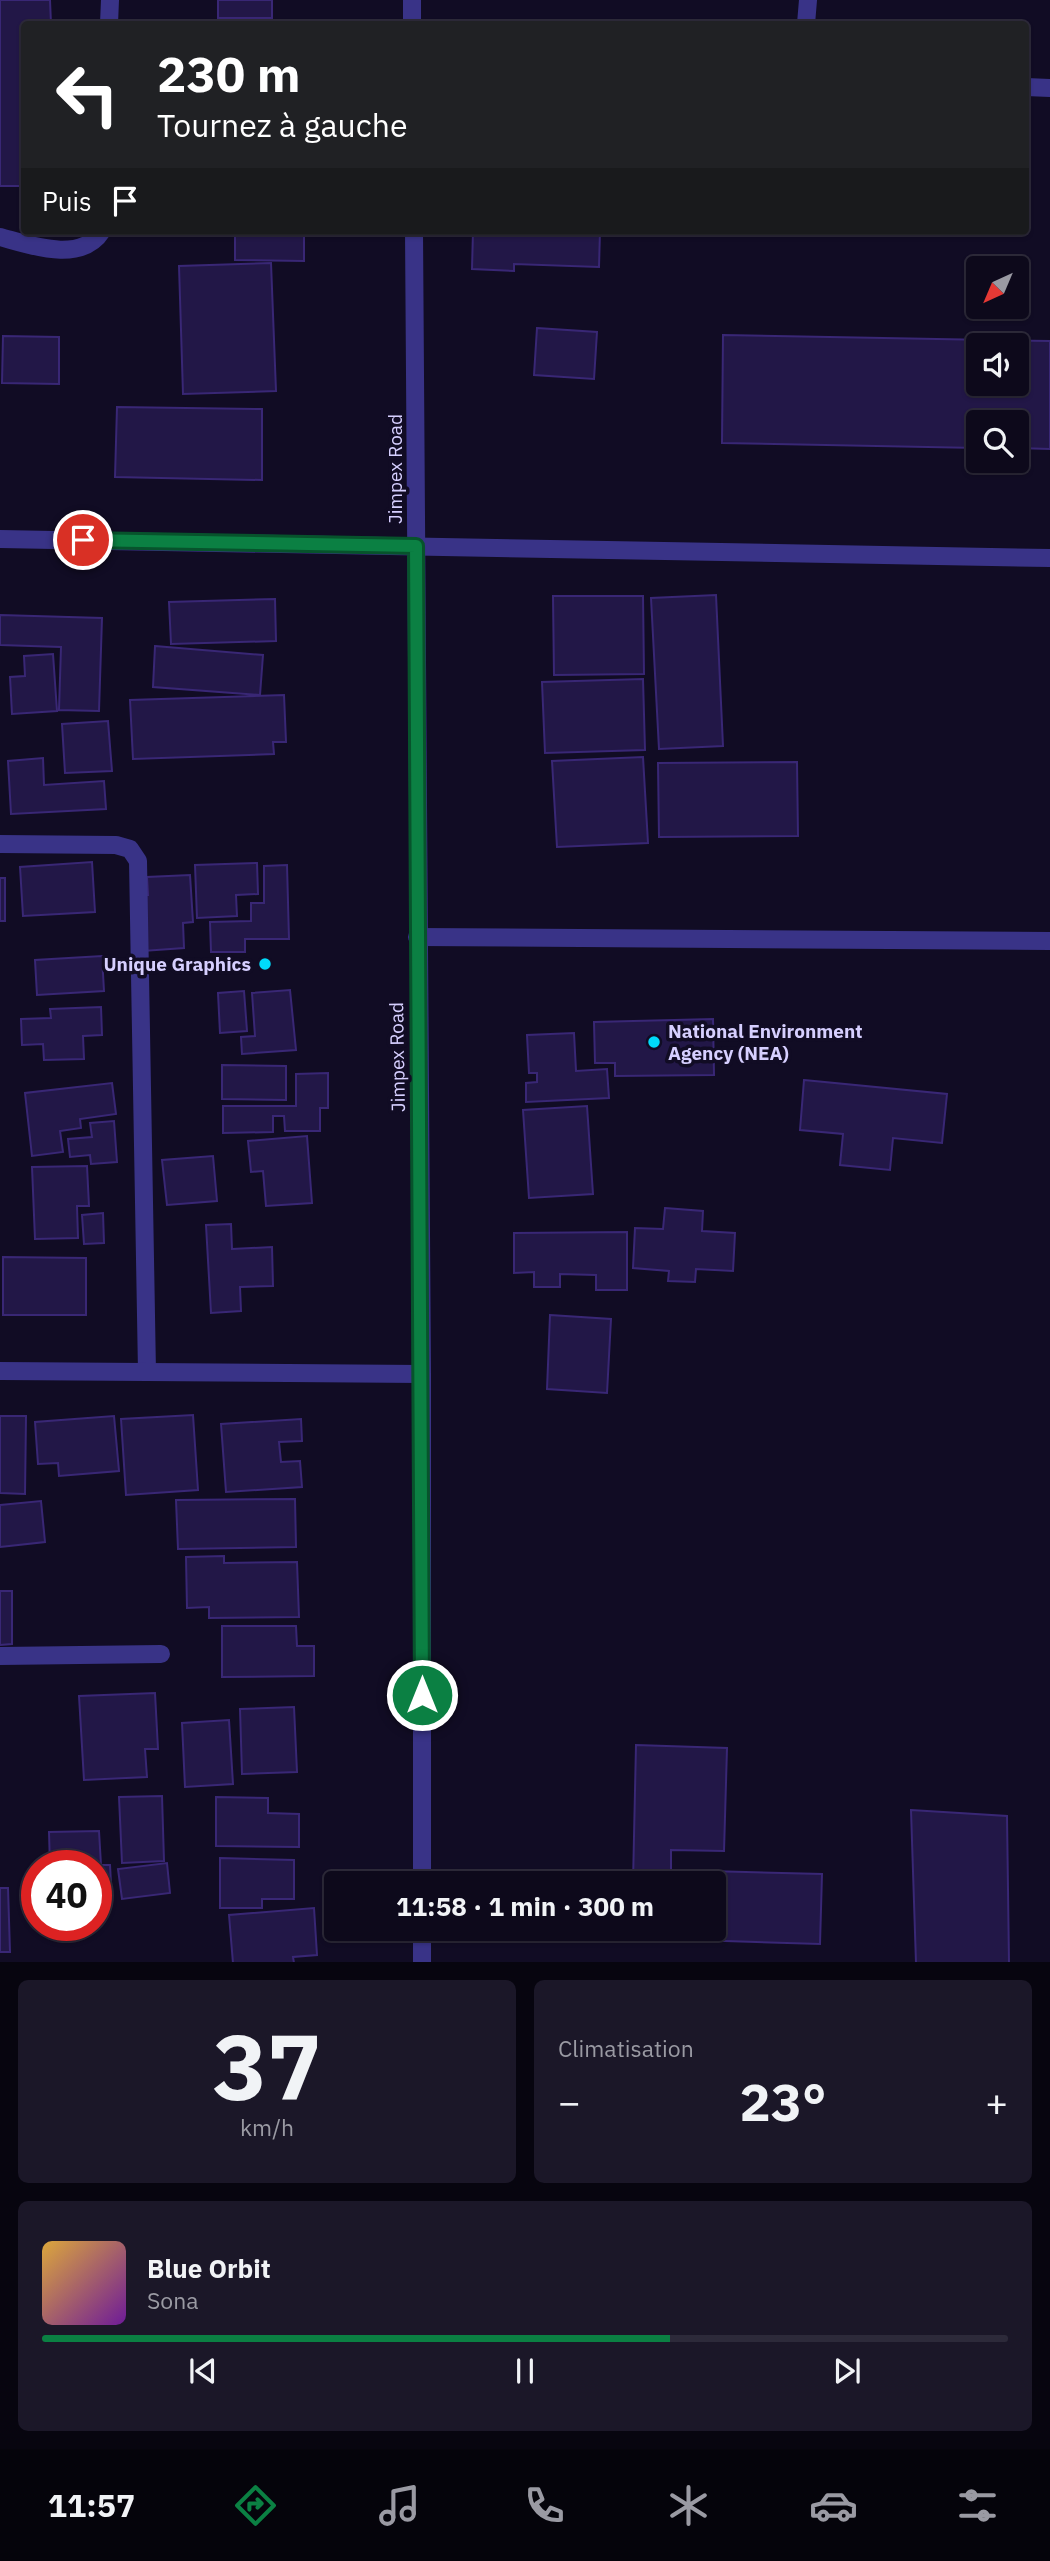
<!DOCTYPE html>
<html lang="fr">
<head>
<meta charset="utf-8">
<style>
	body { margin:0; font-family:"IBM Plex Sans",sans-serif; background:#1b1728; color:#f1f3f6; height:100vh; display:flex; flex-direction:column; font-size:26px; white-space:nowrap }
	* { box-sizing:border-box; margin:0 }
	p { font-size:23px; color:#9a9aa3 }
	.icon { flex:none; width:38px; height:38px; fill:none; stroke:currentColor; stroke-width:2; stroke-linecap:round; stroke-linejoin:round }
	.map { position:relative; height:1962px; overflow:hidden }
	.drawer { display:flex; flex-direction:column; gap:18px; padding:18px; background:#07050f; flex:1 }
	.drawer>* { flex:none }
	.guide { position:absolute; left:21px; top:21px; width:1008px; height:214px; border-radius:7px; box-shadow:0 2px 5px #0004,0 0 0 2px #2d2a3a; background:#202124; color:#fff; overflow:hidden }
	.needle { width:46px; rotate:224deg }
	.controls { position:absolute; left:966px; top:256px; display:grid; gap:14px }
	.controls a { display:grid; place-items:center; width:63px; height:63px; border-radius:7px; background:#0d091b; box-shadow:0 2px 5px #0004,0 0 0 2px #2d2a3a; font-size:35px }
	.speed { position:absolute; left:21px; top:1850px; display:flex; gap:14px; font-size:35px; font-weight:700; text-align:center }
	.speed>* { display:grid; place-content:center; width:91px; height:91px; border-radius:50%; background:#0d091b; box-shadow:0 2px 5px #0004,0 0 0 2px #2d2a3a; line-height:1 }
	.speed .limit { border:10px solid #d22; background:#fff; color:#111 }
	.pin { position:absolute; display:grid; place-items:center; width:60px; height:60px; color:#fff; margin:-30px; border:4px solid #fff; border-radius:50%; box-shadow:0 2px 7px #0007 }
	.me { position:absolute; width:77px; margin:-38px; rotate:0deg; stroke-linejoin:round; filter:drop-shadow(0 0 5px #0008) }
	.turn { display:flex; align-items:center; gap:24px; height:147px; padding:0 21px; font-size:32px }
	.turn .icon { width:91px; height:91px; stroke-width:2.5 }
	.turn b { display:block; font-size:49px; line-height:60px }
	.then { display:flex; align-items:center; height:66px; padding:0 21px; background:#0003; gap:14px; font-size:26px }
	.big { font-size:52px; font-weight:800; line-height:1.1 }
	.drawer .card { flex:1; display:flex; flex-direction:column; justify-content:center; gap:10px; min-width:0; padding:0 24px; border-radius:10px; background:#1b1728 }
	.drawer .dial { align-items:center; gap:0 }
	.dial b { font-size:91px; line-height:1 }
	.song { display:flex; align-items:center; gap:21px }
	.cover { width:84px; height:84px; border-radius:10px; background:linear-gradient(135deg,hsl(40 70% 55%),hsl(280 70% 35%)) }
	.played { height:7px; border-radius:4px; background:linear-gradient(90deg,#0b8043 65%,#2d2a3a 65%) }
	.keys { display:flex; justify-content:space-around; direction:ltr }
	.heat { display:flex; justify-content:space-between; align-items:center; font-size:38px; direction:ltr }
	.drawer .tiles { flex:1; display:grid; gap:18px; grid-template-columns:1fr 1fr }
	.card:last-child { grid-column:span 2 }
	.trip { position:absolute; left:324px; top:1871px; width:402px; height:70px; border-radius:7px; background:#0d091b; box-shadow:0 2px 5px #0004,0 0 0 2px #2d2a3a; font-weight:800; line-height:70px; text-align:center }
	.tabs { display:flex; height:112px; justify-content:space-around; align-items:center; background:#05040b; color:#9a9aa3 }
	.tabs .icon { width:49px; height:49px }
	.tabs .current { color:#0b8043 }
	.tabs b { font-size:32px; color:#f1f3f6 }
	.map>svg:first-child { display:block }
	.building { fill:#221747; stroke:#392775; stroke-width:2; fill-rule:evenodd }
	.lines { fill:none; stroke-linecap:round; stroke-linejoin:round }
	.service { stroke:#393387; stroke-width:18 }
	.minor { stroke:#393387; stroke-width:18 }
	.tertiary { stroke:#393387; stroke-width:18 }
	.route-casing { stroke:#07532c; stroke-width:18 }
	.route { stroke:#0b8043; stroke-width:12 }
	.poi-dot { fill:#00dafa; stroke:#110c24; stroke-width:2.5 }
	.labels { text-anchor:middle; stroke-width:7; stroke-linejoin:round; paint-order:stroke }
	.street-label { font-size:19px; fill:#d6cfff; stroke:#110c24 }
	.poi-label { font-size:19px; font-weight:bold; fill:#d6cfff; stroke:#110c24; text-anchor:end }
</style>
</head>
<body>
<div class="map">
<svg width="1050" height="1963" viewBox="0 0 1050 1963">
	<rect width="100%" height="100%" fill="#110c24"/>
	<path class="building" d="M0 0H50L51 24H24V186H0Z
		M218 0H272V18H218Z
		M235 231H304V261L235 260Z
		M473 231H600L599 267 514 264V271L472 269Z
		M271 263 276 391 183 394 179 266Z
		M537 328 597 332 594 379 534 375Z
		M723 335 1050 341V449L1017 448V422H978V448L722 443ZM978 345H1017V383H978Z
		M3 336 59 337V384L2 383Z
		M117 407 262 409V480L115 477Z
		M716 595 723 746 659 749 651 598Z
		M553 596H643L644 674 554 675Z
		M275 599 276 641 171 644 169 602Z
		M0 615 102 618 99 711 59 710 61 647 0 645Z
		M155 646 263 655 260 695 153 687Z
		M53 654 57 711 12 714 10 677 25 676 24 656Z
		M643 679 645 750 545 753 542 682Z
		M284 695 286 742H273L274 754 133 759 130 700Z
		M108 721 112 771 65 773 62 724Z
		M643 757 648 843 557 847 552 761Z
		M43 758 44 785 104 781 106 809 11 814 8 761Z
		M797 762 798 836 659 837 658 763Z
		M92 862 95 912 23 916 20 867Z
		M257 863 258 894 236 895 237 916 197 918 195 865Z
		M287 865 289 939H245V952H211L210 922 251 921V903H264V866Z
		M190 875 193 922 183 923 184 948 143 951 139 895H148L147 877Z
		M0 878H5V921H0Z
		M102 956 104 991 37 995 35 960Z
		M290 990 296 1050 242 1054 241 1037 255 1036 252 993Z
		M244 991 247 1031 220 1033 218 993Z
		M101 1007 102 1035 83 1036 84 1059 44 1060 43 1044 22 1045 21 1019 51 1018 50 1009Z
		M713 1019 714 1075 615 1076V1063H595L594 1022Z
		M574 1033 576 1071 607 1069 609 1098 526 1102V1083L537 1082V1073H529L527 1035Z
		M222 1065 286 1066V1100L222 1099Z
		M328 1073V1108H320V1131H285L284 1116H273V1132L223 1133V1106H296V1074Z
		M804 1080 947 1094 942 1143 893 1138 890 1170 840 1165 843 1134 800 1130Z
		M112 1083 116 1114 80 1119 81 1128 60 1131 63 1152 32 1156 25 1093Z
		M587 1106 593 1194 529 1198 523 1110Z
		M114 1121 117 1162 91 1164 90 1155 70 1157 68 1139 92 1137 90 1123Z
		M307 1136 312 1203 266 1206 263 1171 251 1172 248 1141Z
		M213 1156 217 1201 167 1205 162 1160Z
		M87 1166 89 1206H77L78 1238 35 1239 32 1167Z
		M665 1208 703 1211 702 1231 735 1233 733 1271 696 1269 695 1282 668 1281 669 1271 633 1268 635 1228 663 1229Z
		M103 1213 104 1243 84 1244 82 1215Z
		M231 1224 232 1249 272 1247 273 1286 240 1287 241 1311 211 1313 206 1225Z
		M627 1232V1290H596V1275L560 1274V1287H534V1272L514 1273V1233Z
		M3 1257 86 1258V1315H3Z
		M550 1315 611 1319 607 1393 547 1389Z
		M193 1415 198 1490 126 1495 121 1419Z
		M0 1416H26L25 1494 0 1493Z
		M114 1416 119 1471 59 1476 58 1463 38 1464 35 1422Z
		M301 1419 302 1441 279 1442 281 1462 300 1461 302 1487 226 1492 221 1424Z
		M295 1499 296 1547 178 1549 176 1500Z
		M41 1501 45 1542 0 1547V1505Z
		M224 1556V1563L297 1562 299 1617 209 1618V1607L187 1608 186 1557Z
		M0 1591H12V1644L0 1645Z
		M222 1626H296L297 1646H314V1676L222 1677Z
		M155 1693 158 1749H145L147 1777 84 1780 79 1696Z
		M294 1707 297 1772 242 1774 240 1709Z
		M229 1720 233 1784 185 1787 182 1723Z
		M636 1745 727 1748 724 1851 671 1850V1870L822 1874 820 1944 632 1938V1928H714V1883H633Z
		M162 1796 164 1861 122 1863 119 1797Z
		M216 1797 268 1798V1813L299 1814V1847L216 1846Z
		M911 1810 1007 1816 1009 1963H916Z
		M99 1831 101 1865H110L111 1883 96 1884V1866H50L49 1832Z
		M220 1858 294 1860V1899H262V1908H220Z
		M167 1863 170 1893 122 1899 118 1869Z
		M0 1888H8L10 1952H0Z
		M314 1908 317 1955 293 1957 294 1963H233L229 1915Z"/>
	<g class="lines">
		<path class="service" d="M109 24 110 0
			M806 24 808 0
			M1026 87 1050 88
			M0 237C30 245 81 264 102 231"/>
		<path class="minor" d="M0 539 1050 558
			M0 844 116 845 130 849 138 861 147 1372
			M417 937 1050 941
			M0 1656 161 1654"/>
		<path class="tertiary" d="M412 0V24
			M414 231 422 1374V1883
			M0 1371 422 1374
			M422 1928V1963"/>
	</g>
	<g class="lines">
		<defs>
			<path id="route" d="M83 540 416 546 422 1695"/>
		</defs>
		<use href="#route" class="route-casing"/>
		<use href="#route" class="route"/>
	</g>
	<g class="poi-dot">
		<circle cx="265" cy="964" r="7"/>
		<circle cx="654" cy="1042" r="7"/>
	</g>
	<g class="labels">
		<g class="street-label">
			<text transform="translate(395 469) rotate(-90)" y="7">Jimpex Road</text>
			<text transform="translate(397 1057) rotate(-91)" y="7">Jimpex Road</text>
		</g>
		<g class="poi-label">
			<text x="251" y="971">Unique Graphics</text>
			<text x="668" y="1038" text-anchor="start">National Environment<tspan x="668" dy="22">Agency (NEA)</tspan></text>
		</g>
	</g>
</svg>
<div class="controls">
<a><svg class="needle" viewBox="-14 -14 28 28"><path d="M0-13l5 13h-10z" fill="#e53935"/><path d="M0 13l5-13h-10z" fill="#9a9aa3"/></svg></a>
<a><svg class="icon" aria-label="sound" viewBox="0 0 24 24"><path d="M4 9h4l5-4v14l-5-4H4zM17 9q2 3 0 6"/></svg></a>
<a><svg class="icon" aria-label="search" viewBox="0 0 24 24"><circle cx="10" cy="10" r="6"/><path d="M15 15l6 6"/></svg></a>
</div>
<div class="speed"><div class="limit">40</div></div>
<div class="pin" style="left:83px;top:540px;background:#d93025"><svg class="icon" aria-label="arrive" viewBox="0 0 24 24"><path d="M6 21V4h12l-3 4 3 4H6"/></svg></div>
<svg class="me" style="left:422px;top:1695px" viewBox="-20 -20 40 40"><circle r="17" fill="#0b8043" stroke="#fff" stroke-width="3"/><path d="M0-11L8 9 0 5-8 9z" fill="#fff"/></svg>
<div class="trip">11:58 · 1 min · 300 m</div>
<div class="guide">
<div class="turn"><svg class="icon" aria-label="left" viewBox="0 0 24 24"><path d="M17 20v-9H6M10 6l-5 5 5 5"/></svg><div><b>230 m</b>Tournez à gauche</div></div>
<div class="then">Puis<svg class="icon" aria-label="arrive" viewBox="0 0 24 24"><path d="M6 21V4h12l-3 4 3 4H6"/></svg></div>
</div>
</div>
<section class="drawer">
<div class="tiles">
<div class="card dial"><b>37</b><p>km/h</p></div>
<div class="card"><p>Climatisation</p>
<div class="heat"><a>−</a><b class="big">23°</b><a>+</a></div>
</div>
<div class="card">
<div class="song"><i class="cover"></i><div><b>Blue Orbit</b><p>Sona</p></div></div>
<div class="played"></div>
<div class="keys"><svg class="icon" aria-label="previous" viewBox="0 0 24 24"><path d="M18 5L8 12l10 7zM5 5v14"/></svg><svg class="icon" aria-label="pause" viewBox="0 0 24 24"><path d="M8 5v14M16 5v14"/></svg><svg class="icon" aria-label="next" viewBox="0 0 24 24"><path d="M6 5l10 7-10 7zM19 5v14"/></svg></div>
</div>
</div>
</section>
<nav class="tabs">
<b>11:57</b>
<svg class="icon current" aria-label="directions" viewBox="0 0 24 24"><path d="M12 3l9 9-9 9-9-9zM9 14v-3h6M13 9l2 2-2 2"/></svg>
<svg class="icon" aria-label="music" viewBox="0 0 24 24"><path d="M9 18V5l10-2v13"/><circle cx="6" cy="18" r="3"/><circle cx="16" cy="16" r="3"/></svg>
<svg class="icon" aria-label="phone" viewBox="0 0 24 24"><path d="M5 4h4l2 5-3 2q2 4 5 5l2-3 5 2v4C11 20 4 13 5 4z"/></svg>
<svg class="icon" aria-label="climate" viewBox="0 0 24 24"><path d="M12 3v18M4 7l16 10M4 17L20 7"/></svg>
<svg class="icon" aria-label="car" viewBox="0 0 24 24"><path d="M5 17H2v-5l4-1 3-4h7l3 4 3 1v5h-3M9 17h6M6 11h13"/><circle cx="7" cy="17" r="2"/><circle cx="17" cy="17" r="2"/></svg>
<svg class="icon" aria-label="filters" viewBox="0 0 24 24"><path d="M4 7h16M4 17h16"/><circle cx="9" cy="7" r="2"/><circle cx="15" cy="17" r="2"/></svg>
</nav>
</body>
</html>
